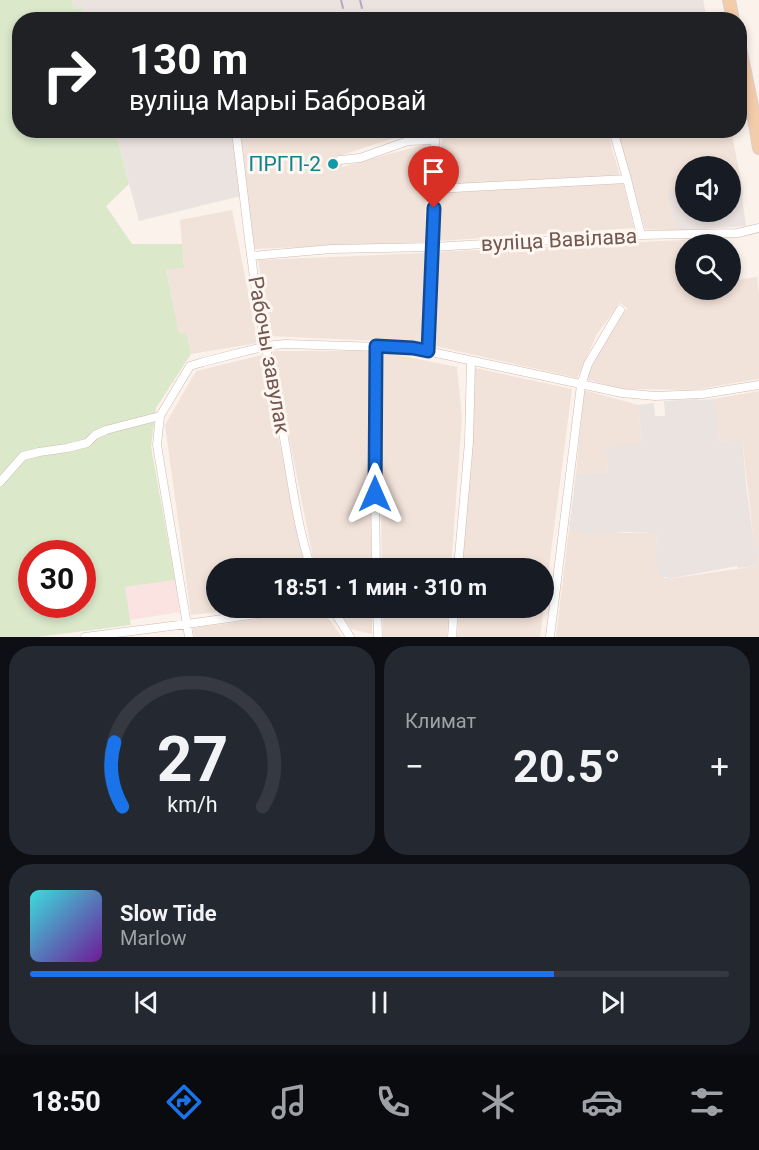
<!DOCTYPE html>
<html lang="ru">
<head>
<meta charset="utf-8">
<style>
	body { margin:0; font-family:Roboto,sans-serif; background:#242831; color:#f1f3f6; height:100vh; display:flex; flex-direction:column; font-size:22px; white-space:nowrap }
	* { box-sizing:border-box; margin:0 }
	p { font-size:20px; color:#9ea1a6 }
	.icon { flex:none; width:33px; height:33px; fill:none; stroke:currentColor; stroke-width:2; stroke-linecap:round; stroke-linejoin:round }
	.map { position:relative; height:637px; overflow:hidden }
	.side { display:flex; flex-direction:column; gap:9px; padding:9px; background:#0d0f14; flex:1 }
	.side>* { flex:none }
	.banner { position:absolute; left:12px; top:12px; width:735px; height:126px; border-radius:24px; box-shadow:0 3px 9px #0003; background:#202124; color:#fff; overflow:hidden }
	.fabs { position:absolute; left:675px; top:156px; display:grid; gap:12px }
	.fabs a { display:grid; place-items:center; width:66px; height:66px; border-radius:50%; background:#171b24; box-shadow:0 3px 9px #0003; font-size:30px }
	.speed { position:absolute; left:18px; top:540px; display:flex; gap:12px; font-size:30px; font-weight:700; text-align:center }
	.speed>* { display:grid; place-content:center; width:78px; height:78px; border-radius:50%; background:#171b24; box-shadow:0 3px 9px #0003; line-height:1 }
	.speed .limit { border:9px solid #d22; background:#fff; color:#111 }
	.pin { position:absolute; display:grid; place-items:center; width:51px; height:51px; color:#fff; margin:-62px -26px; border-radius:50% 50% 50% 0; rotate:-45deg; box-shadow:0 0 6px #0007 }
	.pin .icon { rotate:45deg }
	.me { position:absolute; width:66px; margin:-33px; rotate:0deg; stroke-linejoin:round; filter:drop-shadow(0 0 4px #0008) }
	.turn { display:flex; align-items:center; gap:21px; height:126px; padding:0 18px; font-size:27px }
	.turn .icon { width:78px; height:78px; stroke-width:2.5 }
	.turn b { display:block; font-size:42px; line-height:51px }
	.big { font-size:45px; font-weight:700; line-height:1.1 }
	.side .tile { flex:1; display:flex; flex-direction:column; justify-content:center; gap:9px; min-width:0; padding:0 21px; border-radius:24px; background:#242831 }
	.side .dial { align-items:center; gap:0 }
	.dial svg { height:156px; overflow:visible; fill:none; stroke:#363941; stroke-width:7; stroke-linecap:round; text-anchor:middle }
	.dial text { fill:#f1f3f6; stroke:none }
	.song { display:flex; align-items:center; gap:18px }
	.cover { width:72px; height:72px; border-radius:9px; background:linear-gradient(135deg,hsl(180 70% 55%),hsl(280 70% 35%)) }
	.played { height:6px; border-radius:3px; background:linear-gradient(90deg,#1a73e8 75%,#363941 75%) }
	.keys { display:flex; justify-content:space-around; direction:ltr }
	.heat { display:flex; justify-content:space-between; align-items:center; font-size:33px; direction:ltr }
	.side .tiles { flex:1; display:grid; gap:9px; grid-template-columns:1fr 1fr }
	.tile:last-child { grid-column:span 2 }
	.trip { position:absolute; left:206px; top:558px; width:348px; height:60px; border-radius:30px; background:#171b24; box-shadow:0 3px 9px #0003; font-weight:700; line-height:60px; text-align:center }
	.tab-bar { display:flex; height:96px; justify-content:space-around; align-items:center; background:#090b0e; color:#9ea1a6 }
	.tab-bar .icon { width:42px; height:42px }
	.tab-bar .current { color:#1a73e8 }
	.tab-bar b { font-size:27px; color:#f1f3f6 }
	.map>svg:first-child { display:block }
	.residential { fill:#f2e3da }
	.commercial { fill:#fae3e0 }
	.industrial { fill:#ebe3e0 }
	.green { fill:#dbe8ca; fill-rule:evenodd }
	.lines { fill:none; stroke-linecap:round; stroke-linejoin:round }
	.street-casing { stroke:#cfbbb4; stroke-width:9 }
	.primary-casing { stroke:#d8d0ce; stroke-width:14 }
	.street { stroke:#fff; stroke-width:8 }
	.primary { stroke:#f3ccaa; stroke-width:12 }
	.rail { stroke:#b3a9c5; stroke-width:2; stroke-dasharray:9 6; stroke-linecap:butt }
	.route-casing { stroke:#114b97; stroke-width:15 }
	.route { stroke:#1a73e8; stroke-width:10 }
	.culture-dot { fill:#0f9aa8; stroke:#fef7f1; stroke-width:2 }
	.labels { text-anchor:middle; stroke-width:6; stroke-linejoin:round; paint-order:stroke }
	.culture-label { font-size:21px; fill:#0d838f; stroke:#fef7f1; text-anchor:end }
	.street-label { font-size:21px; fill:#745750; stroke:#fef7f1 }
</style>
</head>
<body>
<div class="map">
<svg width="759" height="637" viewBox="0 0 759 637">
	<rect width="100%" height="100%" fill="#fbf2eb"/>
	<path class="residential" d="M240 131H607L620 176 438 185 442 136 406 134 342 155V167L426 144 425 242 253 249Z
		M616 131H731L741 180 731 182 730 166H686L685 188 669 191 675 231 645 229Z
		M623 183 634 228 437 241 439 193Z
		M232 210 258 343 191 354 186 333H179L166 268 184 267 180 220Z
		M702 239V244H686V290H730L731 270 735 269V280L757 277 759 294V379L693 390 621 389 586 379 600 348 627 308 620 303 597 334 577 378 435 346 438 252Z
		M427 253 423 343 270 336 258 260Z
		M272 351H370L372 568H315Z
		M378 351 457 367 462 417 451 568H382Z
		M262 355 305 568H216V608H257L191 615 165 425 196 371Z
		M475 368 572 389 540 637H457L459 608H543V568H462Z
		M584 390 638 405 642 444 606 447 608 472 576 474Z
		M759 391V547L754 543 742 438 719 442 713 399Z
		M569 529 587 535 610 533H658L655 565 662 577 667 579 757 566 755 556 759 555V637H556Z
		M337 608H372V634L351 629Z
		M383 608H449L447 637H383Z
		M322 610 342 637H194L193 628Z"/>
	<path class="commercial" d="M175 580 180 612 130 620 125 587Z"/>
	<path class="industrial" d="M72 0H703L707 19 85 20 82 8 74 9Z
		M115 131H232L241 196 139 221Z
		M741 180 743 193 742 197 746 226 675 231 668 190 685 188 686 212H730L731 182Z
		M698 399 699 400 713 399 716 409 719 442 742 438 747 493 754 542 759 547V555L756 556 757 566 738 568 737 566 667 579V577H662L654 565 658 533 625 532 587 535 569 529 576 474 608 472 606 447 642 443 638 405 654 403 655 416H665L664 401Z"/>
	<path class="green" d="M0 0H72L74 9 82 8 85 19 20 20V130L115 131 129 184 106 206 132 244H182L184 268 166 269 179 333H186L191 354 156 408 151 447 175 580 125 587 131 625 37 637H0ZM32 554H82V604H32Z"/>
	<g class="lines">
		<defs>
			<path id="street" d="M613 130 627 179 641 235
				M237 140C244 194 249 249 258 303 265 349 276 393 284 438 292 482 297 526 311 568
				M340 160 360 158 408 141 435 140 433 247 428 351
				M435 189 627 179
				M251 256 331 249 433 247 641 235 738 233 759 228
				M376 346 375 494 376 568
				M0 482 23 456 39 452 67 448 87 443 95 435 106 430 160 416
				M458 568 469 442 471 361
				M332 608 350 637
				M377 608 378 637
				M85 637 187 624 301 608
				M189 637 157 445 160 416 190 366 203 362 266 346 285 344 413 348 622 393 655 396 703 394 759 385
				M452 637 454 608
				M550 637 581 385 588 364 620 310"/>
			<path id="primary" d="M729 0 733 20
				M740 48 752 106 759 148"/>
		</defs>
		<use href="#street" class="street-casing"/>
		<use href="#primary" class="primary-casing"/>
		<use href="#street" class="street"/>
		<use href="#primary" class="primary"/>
		<path class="rail" d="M341 0 346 20
			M360 0 365 20"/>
	</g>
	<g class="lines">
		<defs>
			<path id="route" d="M375 494 376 346 413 348 428 351 434 208"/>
		</defs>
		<use href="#route" class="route-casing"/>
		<use href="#route" class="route"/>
	</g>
	<circle class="culture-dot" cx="333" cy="164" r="6"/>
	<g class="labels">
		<g class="culture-label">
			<text x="321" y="171">ПРГП-2</text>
		</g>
		<g class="street-label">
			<text transform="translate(559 240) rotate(-3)" y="7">вуліца Вавілава</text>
			<text transform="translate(269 355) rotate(80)" y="7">Рабочы завулак</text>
		</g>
	</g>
</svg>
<div class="fabs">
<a><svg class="icon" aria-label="sound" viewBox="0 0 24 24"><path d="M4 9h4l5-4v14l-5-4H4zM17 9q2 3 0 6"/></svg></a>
<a><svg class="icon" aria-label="search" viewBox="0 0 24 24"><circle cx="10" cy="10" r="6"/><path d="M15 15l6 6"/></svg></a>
</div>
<div class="speed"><div class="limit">30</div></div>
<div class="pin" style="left:434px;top:208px;background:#d93025"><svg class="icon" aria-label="arrive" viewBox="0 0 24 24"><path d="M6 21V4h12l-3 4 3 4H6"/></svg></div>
<svg class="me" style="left:375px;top:494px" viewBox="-20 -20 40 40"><path d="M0-17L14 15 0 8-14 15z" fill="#1a73e8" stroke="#fff" stroke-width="4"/></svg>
<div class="trip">18:51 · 1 мин · 310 m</div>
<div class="banner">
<div class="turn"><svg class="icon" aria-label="right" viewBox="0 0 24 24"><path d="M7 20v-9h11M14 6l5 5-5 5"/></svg><div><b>130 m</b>вуліца Марыі Бабровай</div></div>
</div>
</div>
<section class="side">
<div class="tiles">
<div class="tile dial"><svg viewBox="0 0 100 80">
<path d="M14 69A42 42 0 1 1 86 69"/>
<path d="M14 69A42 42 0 0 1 10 36" stroke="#1a73e8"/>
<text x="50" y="56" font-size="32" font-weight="700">27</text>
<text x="50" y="72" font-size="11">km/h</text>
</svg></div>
<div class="tile"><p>Климат</p>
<div class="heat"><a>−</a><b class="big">20.5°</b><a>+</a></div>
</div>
<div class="tile">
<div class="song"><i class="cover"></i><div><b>Slow Tide</b><p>Marlow</p></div></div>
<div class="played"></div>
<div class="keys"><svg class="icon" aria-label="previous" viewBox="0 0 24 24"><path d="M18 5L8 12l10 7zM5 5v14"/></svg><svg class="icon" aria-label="pause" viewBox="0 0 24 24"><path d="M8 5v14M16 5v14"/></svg><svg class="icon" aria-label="next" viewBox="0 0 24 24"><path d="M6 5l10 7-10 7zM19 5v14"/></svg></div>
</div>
</div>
</section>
<nav class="tab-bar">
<b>18:50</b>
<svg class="icon current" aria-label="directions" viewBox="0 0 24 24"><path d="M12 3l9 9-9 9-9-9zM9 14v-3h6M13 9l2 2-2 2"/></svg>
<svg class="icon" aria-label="music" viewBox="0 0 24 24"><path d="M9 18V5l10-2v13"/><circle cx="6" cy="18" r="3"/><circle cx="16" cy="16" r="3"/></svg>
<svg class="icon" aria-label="phone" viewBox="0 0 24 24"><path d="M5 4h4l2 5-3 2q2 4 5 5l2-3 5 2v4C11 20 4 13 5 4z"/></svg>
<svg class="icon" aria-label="climate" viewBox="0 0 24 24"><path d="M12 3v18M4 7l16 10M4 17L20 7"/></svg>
<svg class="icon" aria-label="car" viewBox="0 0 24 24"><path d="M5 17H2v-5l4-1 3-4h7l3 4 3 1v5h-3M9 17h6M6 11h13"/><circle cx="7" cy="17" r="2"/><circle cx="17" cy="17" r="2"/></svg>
<svg class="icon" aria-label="filters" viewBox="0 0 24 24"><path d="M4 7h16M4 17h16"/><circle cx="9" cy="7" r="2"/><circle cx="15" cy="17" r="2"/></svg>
</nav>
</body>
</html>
